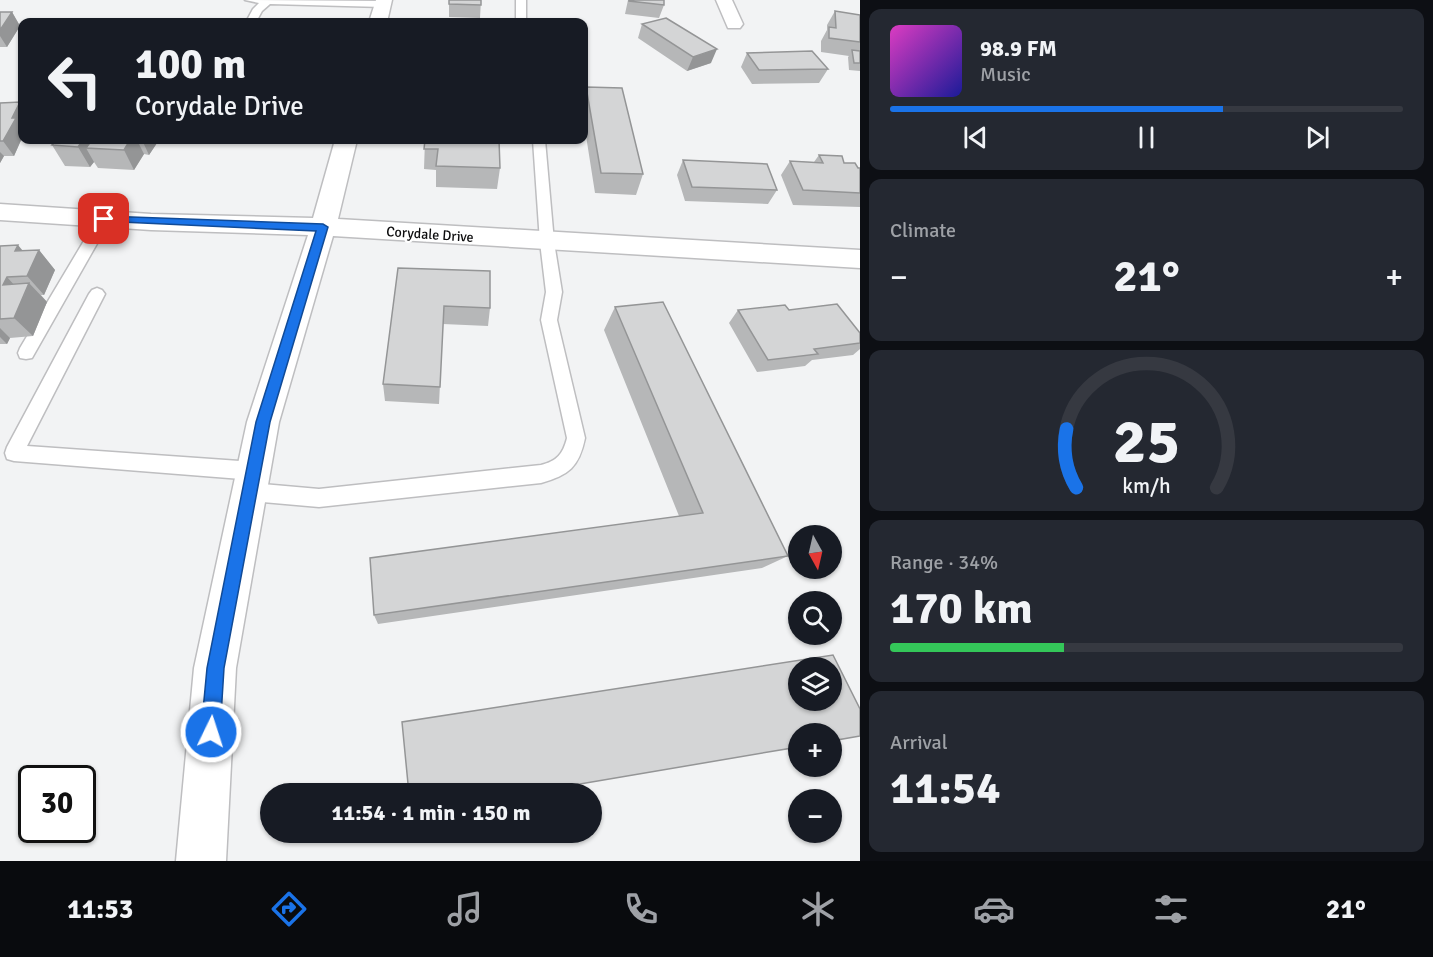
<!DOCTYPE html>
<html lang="en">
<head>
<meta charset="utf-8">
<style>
	body { margin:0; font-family:Signika,sans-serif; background:#242831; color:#f1f3f6; height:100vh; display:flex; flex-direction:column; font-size:22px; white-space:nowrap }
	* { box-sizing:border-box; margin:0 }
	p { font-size:20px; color:#9ea1a6 }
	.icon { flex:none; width:33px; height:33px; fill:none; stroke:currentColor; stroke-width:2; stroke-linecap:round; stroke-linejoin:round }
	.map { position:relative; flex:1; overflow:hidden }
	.side { display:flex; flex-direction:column; gap:9px; padding:9px; background:#0d0f14; width:573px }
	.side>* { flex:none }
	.hud { position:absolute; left:18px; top:18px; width:570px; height:126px; border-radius:12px; box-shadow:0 2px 4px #0004; background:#171b24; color:#f1f3f6; overflow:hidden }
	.needle { width:39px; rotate:172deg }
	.buttons { position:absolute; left:788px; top:525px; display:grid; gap:12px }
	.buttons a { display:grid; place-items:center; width:54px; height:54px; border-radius:50%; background:#171b24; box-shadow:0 2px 4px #0004; font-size:30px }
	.speed { position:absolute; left:18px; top:765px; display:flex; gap:12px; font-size:30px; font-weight:700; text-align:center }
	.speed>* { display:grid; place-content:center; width:78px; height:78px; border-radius:50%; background:#171b24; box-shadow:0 2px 4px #0004; line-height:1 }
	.speed .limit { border:3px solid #111; border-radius:9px; background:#fff; color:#111 }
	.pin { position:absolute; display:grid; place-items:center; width:51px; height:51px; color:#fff; margin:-26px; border-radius:12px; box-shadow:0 3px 9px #0006 }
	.me { position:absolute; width:66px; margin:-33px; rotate:4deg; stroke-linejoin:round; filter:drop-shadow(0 0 4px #0008) }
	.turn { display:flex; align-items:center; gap:21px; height:126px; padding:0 18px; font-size:27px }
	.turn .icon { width:78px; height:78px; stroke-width:2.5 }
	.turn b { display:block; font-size:42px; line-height:51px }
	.big { font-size:45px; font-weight:700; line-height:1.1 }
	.side .card { flex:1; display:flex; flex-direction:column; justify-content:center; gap:9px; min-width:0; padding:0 21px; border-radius:12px; background:#242831 }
	.side .dial { align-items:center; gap:0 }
	.dial svg { height:156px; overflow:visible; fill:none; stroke:#363941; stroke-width:7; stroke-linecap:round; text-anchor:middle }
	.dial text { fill:#f1f3f6; stroke:none }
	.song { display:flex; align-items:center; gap:18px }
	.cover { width:72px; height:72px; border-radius:9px; background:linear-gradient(135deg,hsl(310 70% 55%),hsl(240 70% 35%)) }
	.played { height:6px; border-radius:3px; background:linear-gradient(90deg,#1a73e8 65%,#363941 65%) }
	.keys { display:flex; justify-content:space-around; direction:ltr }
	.heat { display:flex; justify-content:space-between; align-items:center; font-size:33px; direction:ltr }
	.charge { height:9px; border-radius:4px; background:linear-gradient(90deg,#34c759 34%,#363941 0) }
	.trip { position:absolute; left:260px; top:783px; width:342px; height:60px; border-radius:30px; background:#171b24; box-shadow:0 2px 4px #0004; font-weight:700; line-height:60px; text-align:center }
	.tabs { display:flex; height:96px; justify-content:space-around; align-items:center; background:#090b0e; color:#9ea1a6 }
	.tabs .icon { width:42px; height:42px }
	.tabs .current { color:#1a73e8 }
	.tabs b { font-size:27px; color:#f1f3f6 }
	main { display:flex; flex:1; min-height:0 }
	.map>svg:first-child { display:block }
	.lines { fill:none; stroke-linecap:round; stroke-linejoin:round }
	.service-casing { stroke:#bebec0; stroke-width:3 }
	.minor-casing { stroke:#bebec0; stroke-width:3 }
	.service { fill:#fff; fill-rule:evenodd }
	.minor { fill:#fff; fill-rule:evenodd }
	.wall { fill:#b6b7b8 }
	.shaded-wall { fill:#949596 }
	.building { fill:#d4d5d6; stroke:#949596; stroke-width:1.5; fill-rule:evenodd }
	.route { fill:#1a73e8; stroke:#114b97; stroke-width:1.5 }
	.labels { text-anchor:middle; stroke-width:4.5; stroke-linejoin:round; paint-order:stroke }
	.far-street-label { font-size:14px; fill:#0c0c0d; stroke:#fff }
</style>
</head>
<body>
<main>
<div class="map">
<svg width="860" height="861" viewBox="0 0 860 861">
	<rect width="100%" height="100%" fill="#f2f3f4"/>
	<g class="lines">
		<defs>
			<path id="service" d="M245 0 383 1 388 4 383 7 270 4 262 11 256 22H246L253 9 259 3Z
				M516 0H526V22H516Z
				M533 140H545L554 242 562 292 557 320 585 438C579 467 569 475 541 483L319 507 250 501 243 498 240 492 243 486 250 483 319 489 541 465C557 461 563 454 567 438L541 320 546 292 540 242Z
				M104 214 111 219 32 358 26 359 20 358 18 353 20 348 97 219Z
				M97 288 102 290 105 294 27 446 254 462 261 465 263 471 261 477 254 480 14 461 7 459 5 453 7 447 89 294 92 290Z"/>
			<path id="minor" d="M376 0H392L387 22H369Z
				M716 0H732L743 24 740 28H728Z
				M335 140H357L338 219 860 250V268L333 236 279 422 236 668 226 861H176L194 668 247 422 308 235 151 230 0 220V204L151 214 313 218Z"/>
		</defs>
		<use href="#service" class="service-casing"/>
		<use href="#minor" class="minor-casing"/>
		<use href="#service" class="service"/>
		<use href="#minor" class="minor"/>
	</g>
	<path class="wall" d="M449 0H481L480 18 449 17Z
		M628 0H664V5L659 18 625 14Z
		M835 11 860 15V71L849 70 848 57 849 56 821 52V41L827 30V25Z
		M0 12H12L20 26 7 47H0Z
		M642 24 711 63 687 71 638 38Z
		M747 53 828 69 819 83 752 84 741 67Z
		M586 87 643 174 636 195 595 193 584 123V97Z
		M20 102 22 106V138L14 156H4L0 163V103Z
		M57 140H159L149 155 144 154 134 170 98 168 94 162 90 167 65 166 52 145Z
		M425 140 500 168 497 189 436 187V170L424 169Z
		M819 155 860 168V207L793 205 781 175 790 161 814 162Z
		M683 160 777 190 768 204 685 201 677 175Z
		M0 246 23 251 39 250 55 270 44 295H41L47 302 33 336 10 338 7 344H0Z
		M398 268 490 308 488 326 443 324 439 404 385 401 383 384Z
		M615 307 788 556 762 568 378 624 374 615 679 516 604 330Z
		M738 310H789L860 333V349L853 355 812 360 805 366 757 372 729 323Z"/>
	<path class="shaded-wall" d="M12 12 20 26 7 47 0 36V30Z
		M717 49 711 63 687 71 693 57Z
		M20 102 22 106V138L14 156 3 141 12 118Z
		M83 140H95L86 148 94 162 90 167 78 147Z
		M130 140H137L144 154 134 170 124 150Z
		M142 140H159L149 155Z
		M0 152 4 156 0 163Z
		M18 245 33 263 39 250 55 270 44 295 27 276 15 251Z
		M7 277 24 296 29 283 47 302 33 336 14 318 3 285Z
		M0 328 10 338 7 344 0 337Z"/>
	<path class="building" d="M449 0H481V5L449 4Z
		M629 0H664V5L629 1Z
		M835 11 860 15V42L829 38V27L836 28Z
		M0 12H12L0 30Z
		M666 18 717 49 693 57 642 24Z
		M852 50 860 51V63H854Z
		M812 51 828 69 759 70 747 53Z
		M586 87 622 88 643 174 601 173Z
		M20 102 12 118H16L3 141H0V103Z
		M57 140H83L78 147 52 145Z
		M92 140H130L124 150 86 148Z
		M425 140H499L500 168 436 166 438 149H424Z
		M819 155 842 156 844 163H855L858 168H860V193L803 190 790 161 823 163Z
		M683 160 767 164 777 190 692 187Z
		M18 245 15 251 39 250 27 276 7 277 3 285 29 283 14 318 0 319V246Z
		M398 268 490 271V308L444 306 440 387 383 384Z
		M663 302 788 556 374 615 370 558 703 513 615 307Z
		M837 304 860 333V343L814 349 818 354 768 360 738 310 785 305 789 310Z
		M833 655 860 709V736L831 741V734H798V747L521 794H409L402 722ZM798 668H831V700H798Z"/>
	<path class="route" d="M104 216 323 224 328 227 270 422 224 668 220 732 217 739 211 741 204 739 201 732 207 668 256 422 316 231 100 221V217Z"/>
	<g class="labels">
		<g class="far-street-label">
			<text transform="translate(430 234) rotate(4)" y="5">Corydale Drive</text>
		</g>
	</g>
</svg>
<div class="buttons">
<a><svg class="needle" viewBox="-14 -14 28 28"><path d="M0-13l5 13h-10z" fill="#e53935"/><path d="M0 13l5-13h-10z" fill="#9ea1a6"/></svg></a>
<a><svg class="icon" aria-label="search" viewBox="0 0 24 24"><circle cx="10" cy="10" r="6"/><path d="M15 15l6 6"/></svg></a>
<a><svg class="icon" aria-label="layers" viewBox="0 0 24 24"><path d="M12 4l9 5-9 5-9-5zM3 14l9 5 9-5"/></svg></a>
<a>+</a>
<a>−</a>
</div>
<div class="speed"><div class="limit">30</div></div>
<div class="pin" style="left:104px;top:219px;background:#d93025"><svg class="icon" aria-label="arrive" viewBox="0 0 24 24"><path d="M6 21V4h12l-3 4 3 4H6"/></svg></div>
<svg class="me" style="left:211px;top:732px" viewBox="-20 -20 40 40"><circle r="17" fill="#1a73e8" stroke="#fff" stroke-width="3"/><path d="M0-11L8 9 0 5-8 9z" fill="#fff"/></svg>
<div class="trip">11:54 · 1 min · 150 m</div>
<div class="hud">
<div class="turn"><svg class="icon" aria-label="left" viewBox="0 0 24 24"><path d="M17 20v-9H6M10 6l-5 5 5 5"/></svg><div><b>100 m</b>Corydale Drive</div></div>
</div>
</div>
<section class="side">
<div class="card">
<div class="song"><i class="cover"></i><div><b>98.9 FM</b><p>Music</p></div></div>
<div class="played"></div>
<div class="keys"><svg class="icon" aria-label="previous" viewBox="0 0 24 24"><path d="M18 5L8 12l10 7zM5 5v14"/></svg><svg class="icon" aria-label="pause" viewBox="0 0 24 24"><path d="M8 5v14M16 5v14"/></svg><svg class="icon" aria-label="next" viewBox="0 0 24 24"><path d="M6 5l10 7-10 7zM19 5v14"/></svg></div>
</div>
<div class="card"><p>Climate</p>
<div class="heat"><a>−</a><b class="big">21°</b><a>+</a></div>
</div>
<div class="card dial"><svg viewBox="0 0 100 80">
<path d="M14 69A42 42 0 1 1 86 69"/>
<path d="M14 69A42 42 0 0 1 9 39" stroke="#1a73e8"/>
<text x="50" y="56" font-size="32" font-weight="700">25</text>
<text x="50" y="72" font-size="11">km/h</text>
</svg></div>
<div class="card"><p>Range · 34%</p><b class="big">170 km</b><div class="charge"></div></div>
<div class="card"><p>Arrival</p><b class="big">11:54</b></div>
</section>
</main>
<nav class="tabs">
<b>11:53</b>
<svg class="icon current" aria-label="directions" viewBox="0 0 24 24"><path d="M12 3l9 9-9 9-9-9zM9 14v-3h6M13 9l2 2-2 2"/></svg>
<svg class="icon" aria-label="music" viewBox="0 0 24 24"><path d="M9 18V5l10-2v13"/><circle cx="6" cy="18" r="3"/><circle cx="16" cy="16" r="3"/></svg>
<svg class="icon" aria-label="phone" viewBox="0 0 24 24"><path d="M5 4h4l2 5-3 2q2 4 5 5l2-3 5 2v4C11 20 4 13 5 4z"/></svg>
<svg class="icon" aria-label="climate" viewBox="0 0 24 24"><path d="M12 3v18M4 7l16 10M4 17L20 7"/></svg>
<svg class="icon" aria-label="car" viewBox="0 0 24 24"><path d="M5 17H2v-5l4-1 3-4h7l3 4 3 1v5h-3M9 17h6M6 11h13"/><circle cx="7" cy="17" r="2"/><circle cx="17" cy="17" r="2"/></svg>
<svg class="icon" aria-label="filters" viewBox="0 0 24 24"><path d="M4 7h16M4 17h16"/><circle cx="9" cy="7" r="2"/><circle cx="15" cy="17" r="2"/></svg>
<b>21°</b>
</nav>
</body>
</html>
